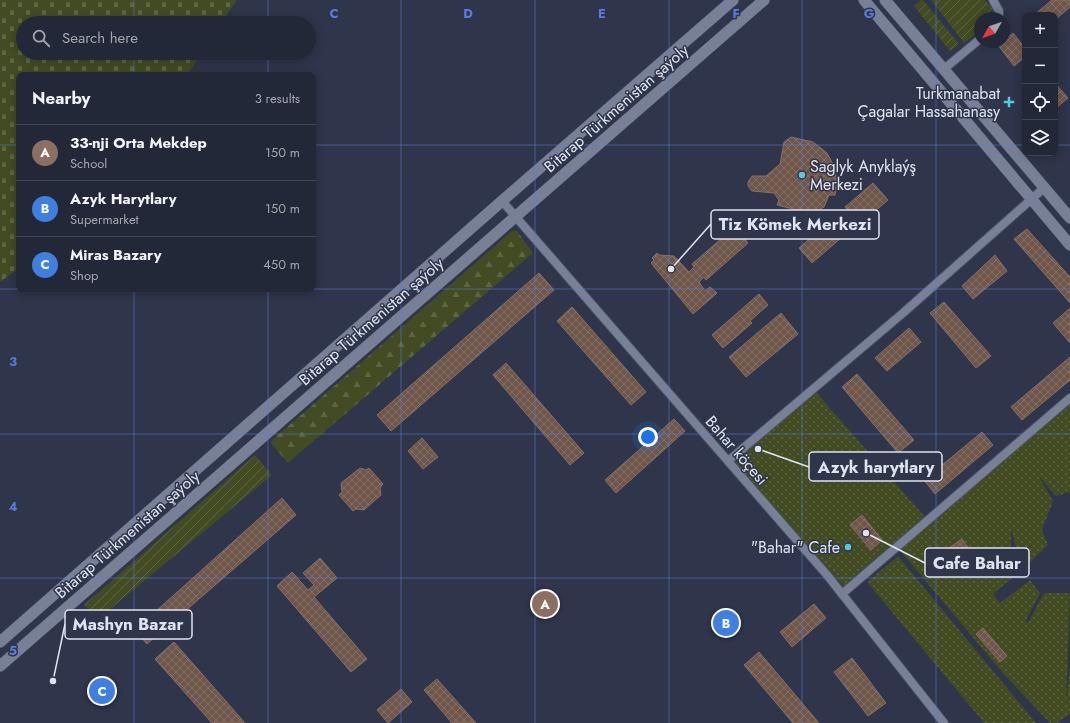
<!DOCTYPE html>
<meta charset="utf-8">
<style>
body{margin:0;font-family:Jost,sans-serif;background:#2f3443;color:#f1f3f6}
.controls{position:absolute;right:12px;top:12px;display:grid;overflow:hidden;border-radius:8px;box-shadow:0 2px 10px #0003}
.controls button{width:36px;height:36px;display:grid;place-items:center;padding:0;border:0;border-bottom:1px solid #404453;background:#232838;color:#f1f3f6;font:20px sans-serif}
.compass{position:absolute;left:974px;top:12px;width:36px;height:36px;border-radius:50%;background:#232838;box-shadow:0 2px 10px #0003;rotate:230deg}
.you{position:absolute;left:648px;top:437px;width:14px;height:14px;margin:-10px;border:3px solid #fff;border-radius:50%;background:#1a73e8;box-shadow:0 0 0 6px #1a73e833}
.badge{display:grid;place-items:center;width:26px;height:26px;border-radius:50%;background:#55cadf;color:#fff;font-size:13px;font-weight:700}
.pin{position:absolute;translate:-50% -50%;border:2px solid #fff;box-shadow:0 1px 4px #0006}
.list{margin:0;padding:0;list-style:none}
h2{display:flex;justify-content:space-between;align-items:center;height:52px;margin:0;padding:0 16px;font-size:17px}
h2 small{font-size:13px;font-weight:400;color:#a3a6ae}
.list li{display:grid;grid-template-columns:26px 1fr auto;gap:12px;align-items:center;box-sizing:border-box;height:56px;padding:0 16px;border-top:1px solid #404453}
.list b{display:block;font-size:15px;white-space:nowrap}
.list p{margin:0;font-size:13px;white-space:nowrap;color:#a3a6ae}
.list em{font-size:13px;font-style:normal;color:#a3a6ae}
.icon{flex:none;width:22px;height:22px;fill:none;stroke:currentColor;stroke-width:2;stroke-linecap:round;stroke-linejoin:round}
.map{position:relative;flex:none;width:1070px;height:723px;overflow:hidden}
.search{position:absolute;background:#232838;box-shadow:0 2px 10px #0003;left:16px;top:16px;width:300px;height:44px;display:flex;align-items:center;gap:10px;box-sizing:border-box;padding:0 14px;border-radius:22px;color:#a3a6ae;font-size:15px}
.panel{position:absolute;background:#232838;box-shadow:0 2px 10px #0003;left:16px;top:72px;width:300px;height:220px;border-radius:8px}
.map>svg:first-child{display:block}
.grass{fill:url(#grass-dots);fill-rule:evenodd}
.forest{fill:url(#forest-firs)}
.cemetery{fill:url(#cemetery-stones)}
.garden{fill:url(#garden-furrows)}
.building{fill:url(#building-cross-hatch);stroke:#896f64}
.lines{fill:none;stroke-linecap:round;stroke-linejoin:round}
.street-casing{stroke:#4b5161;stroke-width:10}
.secondary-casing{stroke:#4b5161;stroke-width:12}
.street{stroke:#788098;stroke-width:8}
.secondary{stroke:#788098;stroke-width:11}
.grid{fill:none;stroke:#577be0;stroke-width:1;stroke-opacity:0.55}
.poi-dot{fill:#55cadf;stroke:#2f354a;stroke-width:1.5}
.labels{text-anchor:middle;stroke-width:3;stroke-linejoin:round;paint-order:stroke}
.poi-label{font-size:16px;fill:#dfe4f1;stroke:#2f354a;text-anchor:end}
.street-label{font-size:16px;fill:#dfe4f1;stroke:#2f354a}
.grid-label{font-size:13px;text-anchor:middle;font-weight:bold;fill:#577be0;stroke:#2f354a;stroke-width:3;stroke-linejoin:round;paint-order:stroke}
.leader{fill:none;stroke:#dfe4f1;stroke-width:1.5}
.callout-dot{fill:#dfe4f1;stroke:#2f354a;stroke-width:1.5}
.callout{fill:#2f354a;stroke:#dfe4f1;stroke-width:1.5}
.callout-label{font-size:17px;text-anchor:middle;font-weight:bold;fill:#dfe4f1}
</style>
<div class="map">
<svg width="1070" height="723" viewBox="0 0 1070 723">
<defs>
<pattern id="grass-dots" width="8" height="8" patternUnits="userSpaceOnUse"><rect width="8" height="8" fill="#424b22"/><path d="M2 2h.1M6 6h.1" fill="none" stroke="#5d6543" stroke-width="1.8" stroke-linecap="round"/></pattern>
<pattern id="forest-firs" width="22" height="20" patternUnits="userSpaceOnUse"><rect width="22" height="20" fill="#424b22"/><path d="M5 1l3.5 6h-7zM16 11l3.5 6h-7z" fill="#5d6543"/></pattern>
<pattern id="cemetery-stones" width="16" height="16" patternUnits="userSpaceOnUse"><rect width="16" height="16" fill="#424b22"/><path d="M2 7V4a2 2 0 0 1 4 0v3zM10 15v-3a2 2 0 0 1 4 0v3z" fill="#5d6543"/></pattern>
<pattern id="garden-furrows" width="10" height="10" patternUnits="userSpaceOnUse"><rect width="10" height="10" fill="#424b22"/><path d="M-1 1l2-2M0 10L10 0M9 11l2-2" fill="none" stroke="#5d6543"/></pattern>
<pattern id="building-cross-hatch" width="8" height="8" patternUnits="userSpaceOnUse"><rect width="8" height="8" fill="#6f564b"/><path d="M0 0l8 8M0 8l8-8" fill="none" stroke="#836e65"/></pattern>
</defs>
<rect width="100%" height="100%" fill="#2f354a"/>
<!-- grass -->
<g class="grass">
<path d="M815,391l110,126 -81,70 -110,-126z"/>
<path d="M1070,398v94l-14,4 -18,-21 15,26 -11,29 6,15 -26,25 -29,24 7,9 30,-23 10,13 -14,27 2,3 16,-30h26l-4,110 4,-37v48l-13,9h-7l-49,-52 -104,-124zM1011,529l10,38 -8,-14 -36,15 -2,-3 36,-19z"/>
<path d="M898,556l138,167h-52l-117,-141z"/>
</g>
<!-- forest -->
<path class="forest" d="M512,231h5l16,22 -245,210 -18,-21z"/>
<!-- cemetery -->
<path class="cemetery" d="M0,0h237l-16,23h-198v30h179l-15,22h-168v193l-19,14z"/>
<!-- garden -->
<g class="garden">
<path d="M921,0h2l36,44 -9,7 -36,-45z"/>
<path d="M931,0h54l9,10 3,7 -17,1v13l-16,12z"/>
<path d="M255,455l17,20 -169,140 -13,-5 -6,-5z"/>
</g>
<!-- building -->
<g class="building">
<path d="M1052,0h18v7l-15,13v-5h-21z"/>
<path d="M1013,33l12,15v9l-11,9 -16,-21z"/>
<path d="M1055,83l13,15 -13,11z"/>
<path d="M791,137l22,5 14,11 8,15 2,18 -2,9h-6l-5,12 -11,7 -36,-9 2,-5 -5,-7 -22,-2 -4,-5v-4l4,-6h14l14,-12 4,-22z"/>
<path d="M873,183l15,17 -28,24 -15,-17z"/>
<path d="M835,217l13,15 -36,31 -13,-15z"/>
<path d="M735,227l13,16 -42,37 -2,-3 -5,5 6,9 5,-4 7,6 -24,21 -42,-51 3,-3 -2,-2 5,-5 2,2 15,1 15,16 5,-5 -2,-3z"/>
<path d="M1027,229l43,48v26l-56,-64z"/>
<path d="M995,255l12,16 -34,28 -11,-13z"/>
<path d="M539,273l15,17 -163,141 -14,-16z"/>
<path d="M759,294l9,11 -18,16 2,2 -29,25 -11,-13z"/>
<path d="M944,302l47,54 -15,12 -46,-55z"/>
<path d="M572,307l74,85 -15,13 -74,-84z"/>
<path d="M1070,308v35l-17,-20z"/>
<path d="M781,313l17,21 -52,43 -17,-20z"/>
<path d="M909,328l12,14 -34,29 -12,-13z"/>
<path d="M1070,357v23l-48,40 -11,-13z"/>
<path d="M506,363l78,90 -14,12 -77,-90z"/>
<path d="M857,374l57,66 -16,13 -56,-66z"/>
<path d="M674,419l11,12 -69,62 -11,-13z"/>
<path d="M982,432l11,13 -58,49 -11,-14z"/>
<path d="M422,438l16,19 -15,12 -15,-18z"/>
<path d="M360,468l6,2 3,-2 14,16 -3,4 1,7 -17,15 -8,-1 -3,2 -14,-16 3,-3 -1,-9z"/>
<path d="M282,498l14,17 -149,129 -12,-14z"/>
<path d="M862,515l20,25 -11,10 -21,-25z"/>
<path d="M962,539l12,17 -32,22 -12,-17z"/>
<path d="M320,558l17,20 -23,19 53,62 -16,13 -74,-86 15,-14 16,18 6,-5 -11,-12z"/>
<path d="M814,604l12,14 -34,29 -12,-15z"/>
<path d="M983,628l24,28 -7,6 -24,-28z"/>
<path d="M174,642l71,81h-33l-57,-64z"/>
<path d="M759,652l60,71h-26l-49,-58z"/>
<path d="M852,658l34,45 -18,13 -34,-44z"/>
<path d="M437,679l39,44h-24l-28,-33z"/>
<path d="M401,689l11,13 -24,21 -11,-13z"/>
</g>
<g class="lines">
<!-- street casing -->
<g class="street-casing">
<g id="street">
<path d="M993,0l6,11v7"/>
<path d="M944,69l36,-30"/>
<path d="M502,201l325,374 117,148"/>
<path d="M728,461l175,-148 141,-125"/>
<path d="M842,594l228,-196"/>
</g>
</g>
<!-- secondary casing -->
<g class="secondary-casing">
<g id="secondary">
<path d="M864,0l206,245"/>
<path d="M885,0l185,218"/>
<path d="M0,642l502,-441 231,-201"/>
<path d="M0,666l764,-666"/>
</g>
</g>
<!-- street -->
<use href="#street" class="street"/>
<!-- secondary -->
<use href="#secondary" class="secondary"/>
</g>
<!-- grid -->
<path class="grid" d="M134,0v23M268,0v23M401,0v723M535,0v723M669,0v723M802,0v723M936,0v723M134,53v22M268,53v22M0,145h19M313,145h712M1055,145h15M0,289h1070M134,289v434M268,289v434M0,434h1070M0,578h1070"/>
<!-- markers -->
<g class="poi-dot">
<path d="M1007 96h4v4h4v4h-4v4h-4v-4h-4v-4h4z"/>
<circle cx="802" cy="175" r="4"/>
<circle cx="848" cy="547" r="4"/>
</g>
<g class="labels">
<!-- poi labels -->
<g class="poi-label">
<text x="1000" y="99">Turkmanabat<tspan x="1000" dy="18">Çagalar Hassahanasy</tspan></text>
<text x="810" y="172" text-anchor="start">Saglyk Anyklaýş<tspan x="810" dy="18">Merkezi</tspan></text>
<text x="840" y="553">"Bahar" Cafe</text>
</g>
<!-- street labels -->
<g class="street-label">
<text transform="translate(616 108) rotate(-41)" y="6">Bitarap Türkmenistan şaýoly</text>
<text transform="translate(371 321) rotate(-41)" y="6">Bitarap Türkmenistan şaýoly</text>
<text transform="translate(737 450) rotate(49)" y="6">Bahar köçesi</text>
<text transform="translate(127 534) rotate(-41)" y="6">Bitarap Türkmenistan şaýoly</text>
</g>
</g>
<g class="grid-label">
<text x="334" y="18">C</text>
<text x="468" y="18">D</text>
<text x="602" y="18">E</text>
<text x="736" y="18">F</text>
<text x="869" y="18">G</text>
<text x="13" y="366">3</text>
<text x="13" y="511">4</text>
<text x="13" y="655">5</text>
</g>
<!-- callouts -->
<path class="leader" d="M671 269L711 224M758 449L809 467M866 533L925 563M53 681L65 624"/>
<g class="callout-dot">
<circle cx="671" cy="269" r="4"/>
<circle cx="758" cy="449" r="4"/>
<circle cx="866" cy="533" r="4"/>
<circle cx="53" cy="681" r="4"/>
</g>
<g class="callout">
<rect x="711" y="210" width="168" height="29" rx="4"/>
<rect x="809" y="452" width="133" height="29" rx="4"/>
<rect x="925" y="548" width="104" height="29" rx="4"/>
<rect x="65" y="610" width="127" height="29" rx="4"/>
</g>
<g class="callout-label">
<text x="795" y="230">Tiz Kömek Merkezi</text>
<text x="876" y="473">Azyk harytlary</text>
<text x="977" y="569">Cafe Bahar</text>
<text x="128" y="630">Mashyn Bazar</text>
</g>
</svg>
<div class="controls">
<button>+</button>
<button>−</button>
<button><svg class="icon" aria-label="locate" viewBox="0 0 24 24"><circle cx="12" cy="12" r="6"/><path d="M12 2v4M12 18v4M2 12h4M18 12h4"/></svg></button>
<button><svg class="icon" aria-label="layers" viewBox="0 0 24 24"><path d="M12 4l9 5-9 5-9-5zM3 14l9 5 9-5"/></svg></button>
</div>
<svg class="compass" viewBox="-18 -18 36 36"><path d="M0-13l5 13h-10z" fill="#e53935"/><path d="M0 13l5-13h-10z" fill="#a3a6ae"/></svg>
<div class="you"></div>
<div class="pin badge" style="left:545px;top:604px;background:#8d6e63">A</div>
<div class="pin badge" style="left:726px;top:623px;background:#3f7fe0">B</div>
<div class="pin badge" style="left:102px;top:691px;background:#3f7fe0">C</div>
<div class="search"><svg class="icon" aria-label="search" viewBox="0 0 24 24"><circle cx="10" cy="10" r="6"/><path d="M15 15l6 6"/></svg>Search here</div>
<section class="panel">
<h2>Nearby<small>3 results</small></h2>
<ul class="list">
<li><span class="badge" style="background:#8d6e63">A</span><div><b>33-nji Orta Mekdep</b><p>School</p></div><em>150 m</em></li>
<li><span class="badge" style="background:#3f7fe0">B</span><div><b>Azyk Harytlary</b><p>Supermarket</p></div><em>150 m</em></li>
<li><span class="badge" style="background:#3f7fe0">C</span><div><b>Miras Bazary</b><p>Shop</p></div><em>450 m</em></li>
</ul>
</section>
</div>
